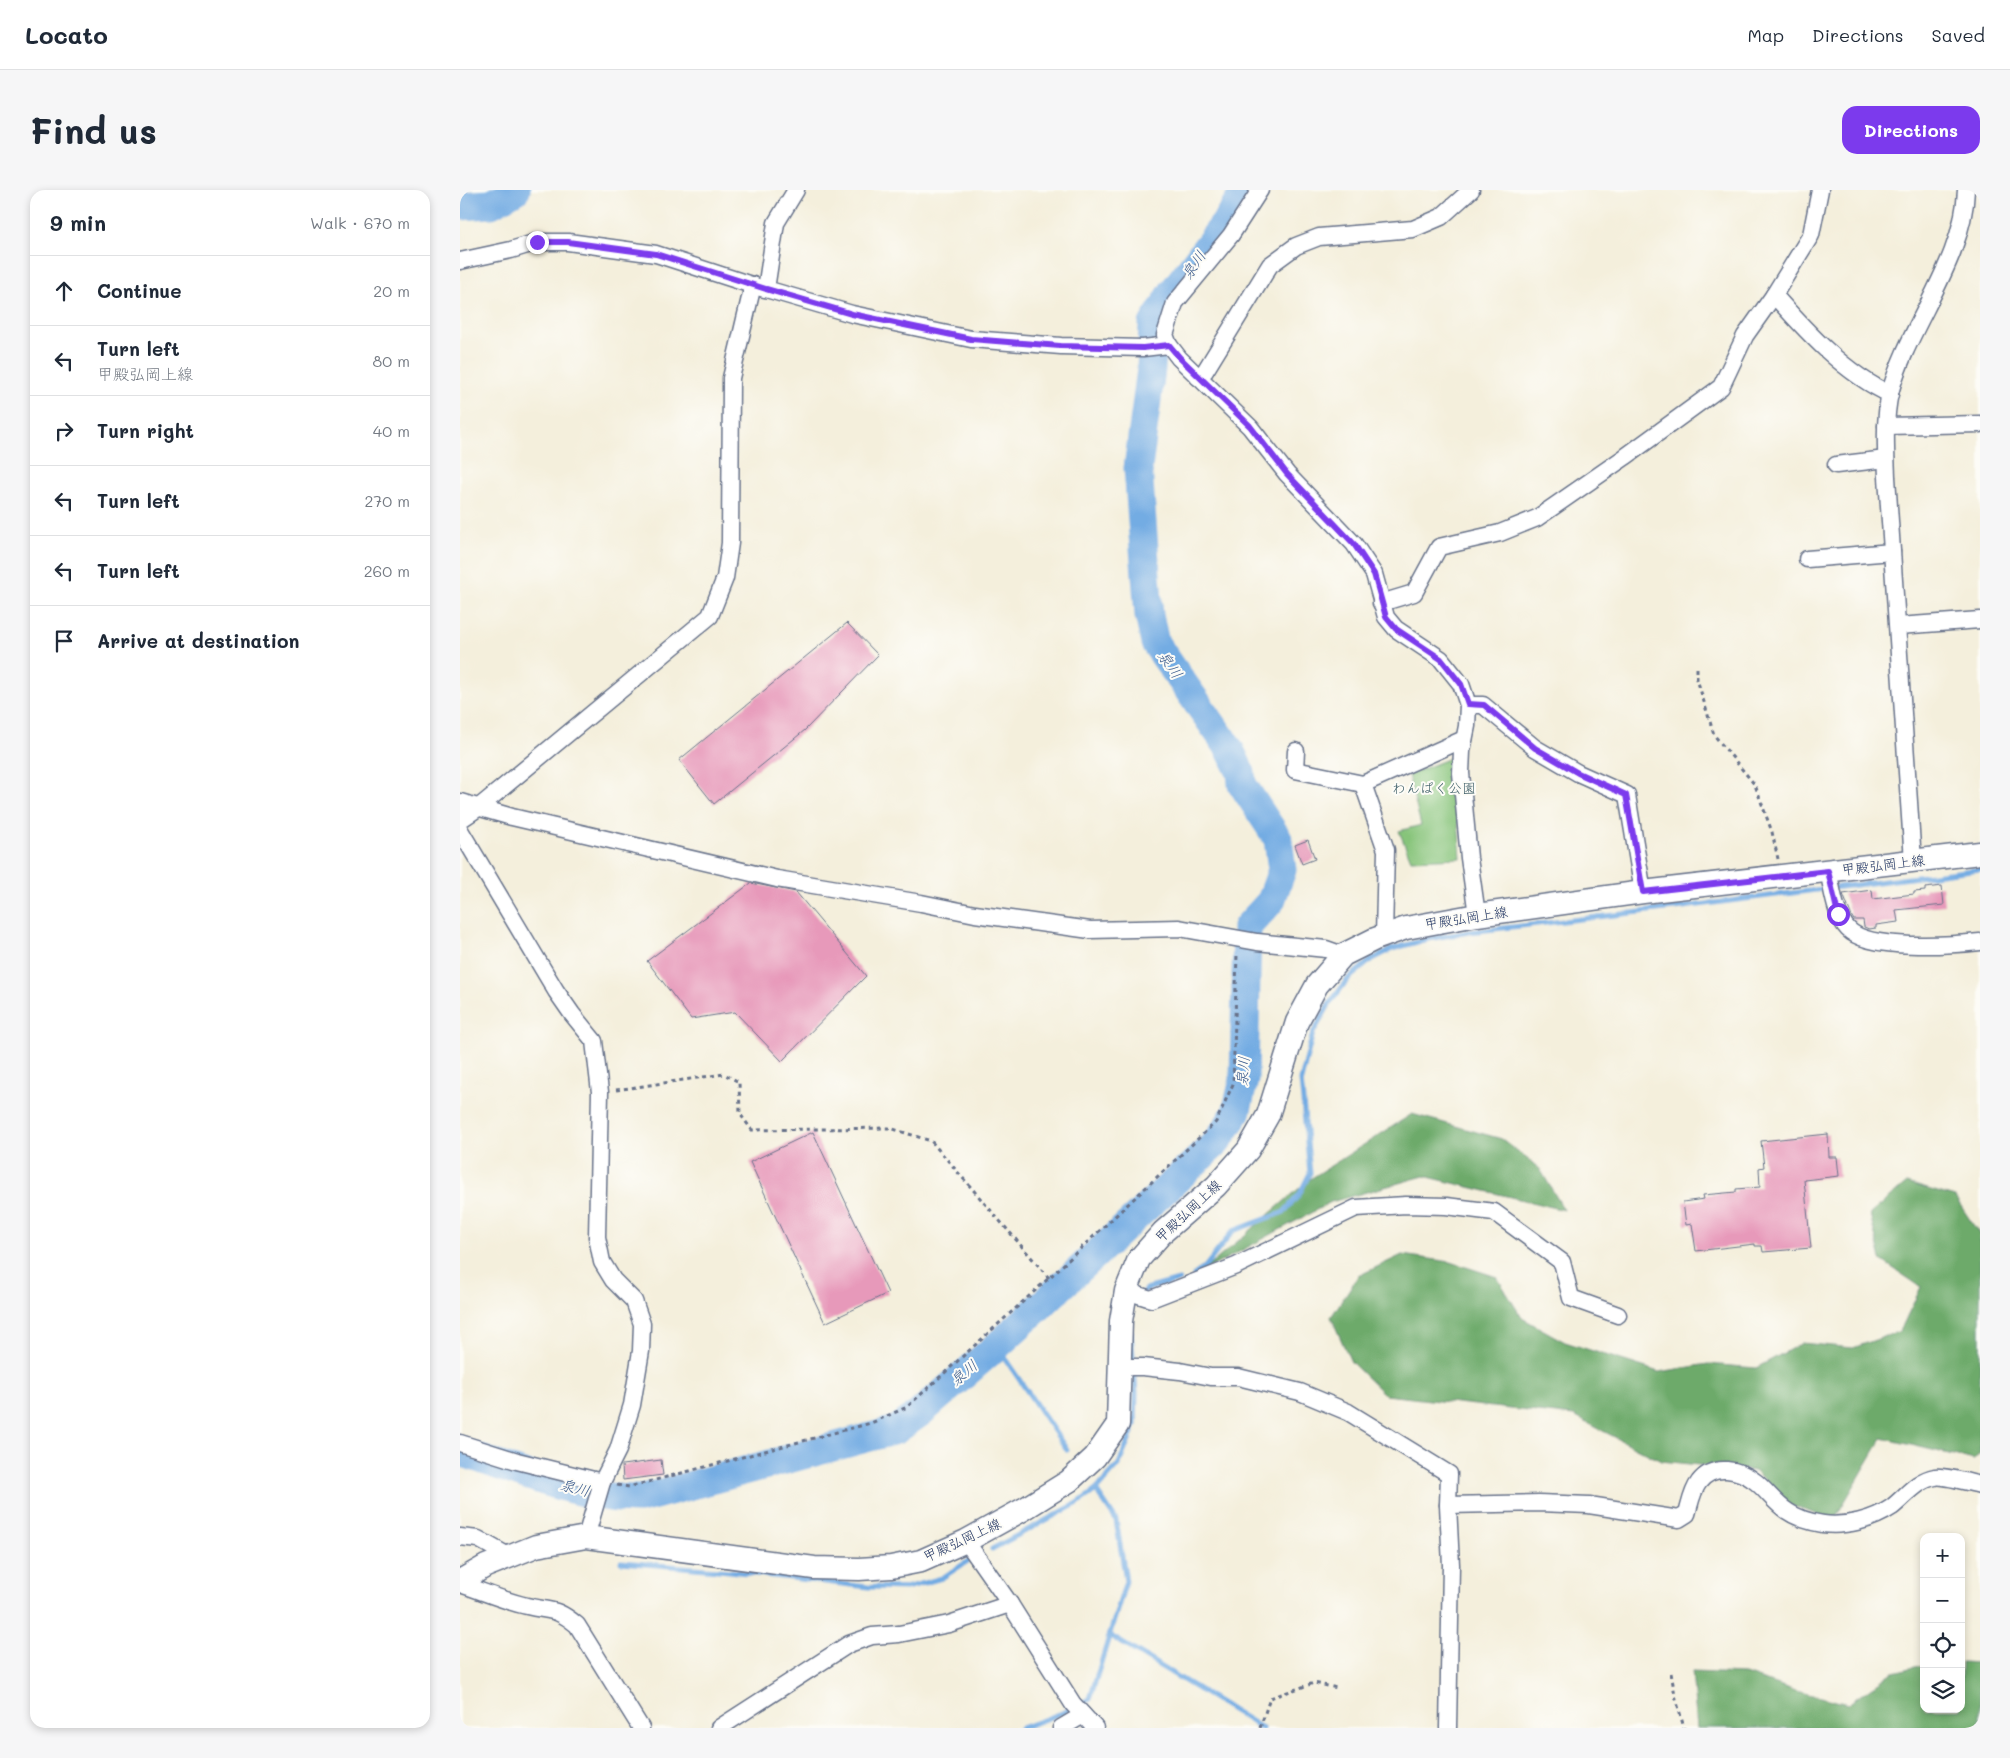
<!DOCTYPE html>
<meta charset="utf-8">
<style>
body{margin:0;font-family:Mali,"Klee One",sans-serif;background:#f6f6f7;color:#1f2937}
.controls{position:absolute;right:15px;bottom:15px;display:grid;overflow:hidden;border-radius:10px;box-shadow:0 2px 8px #0003}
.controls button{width:45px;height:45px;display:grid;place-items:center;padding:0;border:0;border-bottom:1px solid #e0e1e3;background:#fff;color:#1f2937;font:25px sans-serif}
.stop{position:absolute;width:15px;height:15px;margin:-11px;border:4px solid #7c3aed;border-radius:50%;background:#fff}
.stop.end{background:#7c3aed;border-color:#fff;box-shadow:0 1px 5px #0008}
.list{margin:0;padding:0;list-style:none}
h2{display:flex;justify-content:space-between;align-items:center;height:65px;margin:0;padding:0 20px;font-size:21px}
h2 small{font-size:16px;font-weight:400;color:#747a83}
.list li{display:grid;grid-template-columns:32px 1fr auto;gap:15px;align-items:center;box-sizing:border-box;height:70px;padding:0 20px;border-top:1px solid #e0e1e3}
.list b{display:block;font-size:19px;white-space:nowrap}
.list p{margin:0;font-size:16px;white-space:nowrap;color:#747a83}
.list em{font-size:16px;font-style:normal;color:#747a83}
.icon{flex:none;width:28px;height:28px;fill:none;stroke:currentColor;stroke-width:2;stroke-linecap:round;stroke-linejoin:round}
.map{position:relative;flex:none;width:1520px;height:1538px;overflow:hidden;border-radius:15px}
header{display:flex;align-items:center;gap:30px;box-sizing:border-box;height:70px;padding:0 25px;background:#fff;border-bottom:1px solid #e0e1e3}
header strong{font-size:24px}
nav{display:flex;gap:28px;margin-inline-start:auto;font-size:18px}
.intro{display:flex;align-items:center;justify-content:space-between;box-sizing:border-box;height:120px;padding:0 30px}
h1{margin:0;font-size:35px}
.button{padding:12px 22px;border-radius:15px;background:#7c3aed;color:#fff;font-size:18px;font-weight:700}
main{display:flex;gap:30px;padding:0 30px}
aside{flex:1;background:#fff;border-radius:15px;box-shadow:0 2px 8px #0003}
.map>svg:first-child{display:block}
.green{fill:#87c47a;stroke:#517a6c}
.forest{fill:#6daa6a;stroke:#446c64}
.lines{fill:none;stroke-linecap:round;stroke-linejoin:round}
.stream{stroke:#73ace3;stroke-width:5}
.river{stroke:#73ace3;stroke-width:29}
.building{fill:#e799ba}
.street-casing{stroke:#67728a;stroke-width:19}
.secondary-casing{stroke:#67728a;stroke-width:25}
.path{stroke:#67728a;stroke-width:3;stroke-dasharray:4 4;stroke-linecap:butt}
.street{stroke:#fff;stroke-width:16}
.secondary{stroke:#fff;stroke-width:22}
.route{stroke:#7c3aed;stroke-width:6}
.labels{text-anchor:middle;stroke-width:4;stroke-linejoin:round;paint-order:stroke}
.park-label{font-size:14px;fill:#3b5c66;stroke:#fdfcf7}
.street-label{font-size:14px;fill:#1b2f5e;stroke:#fdfcf7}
.water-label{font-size:15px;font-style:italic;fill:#3a5b8d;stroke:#fdfcf7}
</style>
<header>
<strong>Locato</strong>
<nav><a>Map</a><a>Directions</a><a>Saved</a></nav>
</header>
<div class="intro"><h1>Find us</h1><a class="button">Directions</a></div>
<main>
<aside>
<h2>9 min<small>Walk · 670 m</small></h2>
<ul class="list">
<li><svg class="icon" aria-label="ahead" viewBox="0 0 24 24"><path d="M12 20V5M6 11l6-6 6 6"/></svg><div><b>Continue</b></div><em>20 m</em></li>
<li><svg class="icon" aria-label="left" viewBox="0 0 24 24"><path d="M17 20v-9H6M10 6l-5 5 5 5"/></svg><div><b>Turn left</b><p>甲殿弘岡上線</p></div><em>80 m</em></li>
<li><svg class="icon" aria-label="right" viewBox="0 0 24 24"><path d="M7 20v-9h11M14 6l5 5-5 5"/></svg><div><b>Turn right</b></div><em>40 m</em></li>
<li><svg class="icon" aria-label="left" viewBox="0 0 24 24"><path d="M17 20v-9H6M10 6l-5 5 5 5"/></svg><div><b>Turn left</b></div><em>270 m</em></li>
<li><svg class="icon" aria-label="left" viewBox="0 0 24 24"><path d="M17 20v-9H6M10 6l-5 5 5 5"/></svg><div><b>Turn left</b></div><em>260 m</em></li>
<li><svg class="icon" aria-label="arrive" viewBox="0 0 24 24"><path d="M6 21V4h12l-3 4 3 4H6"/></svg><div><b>Arrive at destination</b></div></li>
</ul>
</aside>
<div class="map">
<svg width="1520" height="1538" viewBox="0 0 1520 1538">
<rect width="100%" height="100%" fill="#fdfcf7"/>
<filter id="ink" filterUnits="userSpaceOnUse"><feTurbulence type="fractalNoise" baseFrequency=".02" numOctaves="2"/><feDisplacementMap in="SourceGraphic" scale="10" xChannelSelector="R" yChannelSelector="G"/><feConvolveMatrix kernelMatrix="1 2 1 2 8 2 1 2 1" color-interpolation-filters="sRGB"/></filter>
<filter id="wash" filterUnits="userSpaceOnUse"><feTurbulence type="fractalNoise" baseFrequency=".0096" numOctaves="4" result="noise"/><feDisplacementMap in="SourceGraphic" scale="20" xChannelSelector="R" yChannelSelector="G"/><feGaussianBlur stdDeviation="1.12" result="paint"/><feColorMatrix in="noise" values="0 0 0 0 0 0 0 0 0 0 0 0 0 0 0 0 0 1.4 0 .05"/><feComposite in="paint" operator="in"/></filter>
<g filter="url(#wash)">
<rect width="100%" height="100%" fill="#f4efdc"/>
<!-- green -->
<path class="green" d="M993,567l8,101 -50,2 -12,-29 22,-6 -13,-50z"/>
<!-- forest -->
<g class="forest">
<path d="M952,924l90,25 38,30 24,41 -140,-34 -93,26 -129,70 108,-93z"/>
<path d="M1447,993l48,14 25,38v218l-6,7 -92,-22 -48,82 -45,-15 -34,-34 -94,-10 -87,-45 -189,-21 -34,-33 -20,-45 27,-41 44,-21 49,7 46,15 25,41 43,24 94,30 49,-8 48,4 46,-25 51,5 47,-17 21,-44 -40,-27 -11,-46z"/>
<path d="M1501,1472l19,1v65h-283l-5,-56 53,2 51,17 52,13 45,-32 31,-7v44h37z"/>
</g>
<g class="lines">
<!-- stream -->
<g class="stream">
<path d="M734,1085l11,-8 28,-36 51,-19 15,-17 11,-22 -9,-93 12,-47 17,-30 18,-24 23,-19 21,-11 36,-10 41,-7 214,-25 297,-38"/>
<path d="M683,1103l3,-4 33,-9"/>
<path d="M538,1155l8,15 61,90"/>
<path d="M532,1359l86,-46 18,-13 23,-26 16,-39 1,-32 -5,-61"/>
<path d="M161,1372l109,9 138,16 38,1 36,-10 26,-17"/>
<path d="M649,1445l153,93"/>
<path d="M561,1538l41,-15 28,-14 36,-118 -10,-61 -20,-30"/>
</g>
<!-- river -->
<g class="river">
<path d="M0,16l31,-2 25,-14"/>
<path d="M0,1262c55,18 122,48 180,47l256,-69 24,-17 78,-68 219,-203 19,-29 8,-33 3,-153 24,-26 11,-31 -4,-31 -36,-55 -1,-11 -12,-25 -74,-105 -6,-28 -11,-147 13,-99 2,-45 21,-34 51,-67 21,-33"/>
</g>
</g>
<g id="blocks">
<!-- building -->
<g class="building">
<path d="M387,433l31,32 -73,75 -91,74 -35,-44z"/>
<path d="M848,650l7,19 -13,5 -7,-19z"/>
<path d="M291,693l45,9 70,84 -84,85 -47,-49 -44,7 -44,-58z"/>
<path d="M1482,696l2,19 -48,5 2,12 -22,3v3l-7,1 -5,-2 -1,-7h-9l-2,-3 -9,-23 29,-4 1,9 41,-5v-2l11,-1v-3z"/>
<path d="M353,942l75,161 -63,30 -75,-161z"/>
<path d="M1368,944l1,23h8l2,19 -35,4 7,68 -48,4 -1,-6h-7v-2l-59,7 -4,-27 -6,1 -3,-23 21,-3 -1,-4 33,-3v-3l24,-2 -1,-19 5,-1 -3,-26z"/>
<path d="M201,1270l2,15 -40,5 -1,-15z"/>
</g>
</g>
</g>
<g filter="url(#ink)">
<use href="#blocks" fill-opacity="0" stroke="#67728a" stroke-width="1"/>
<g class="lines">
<!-- street casing -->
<g class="street-casing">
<g id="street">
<path d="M336,0l-20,33 -10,66 86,25 119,25 90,7 82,2 26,-3"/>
<path d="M800,0l-29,45 -56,68 -10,32 4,10 10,13 71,69 37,47 67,70 20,30 12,43 10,12 45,30 20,25 7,21 -1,21 -5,25 -1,22 8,85 8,57"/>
<path d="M1360,0l-9,45 -37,60c32,36 71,79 116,99"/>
<path d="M0,71l51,-11 26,-8h31l88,12 108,35"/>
<path d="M738,187l7,-6 65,-106 26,-19 23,-9 94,-8 28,-12 30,-27"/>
<path d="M1426,236l94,-2"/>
<path d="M1376,275l50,-6"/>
<path d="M1347,369l85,-7"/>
<path d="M921,413l33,-10 25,-46 61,-14 37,-15 88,-61 96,-70 24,-51 29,-41"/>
<path d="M1438,436l82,-6"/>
<path d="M1008,515h15l52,43 43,25 49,22 16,97"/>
<path d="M836,561l-1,19 68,14 101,-45"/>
<path d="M903,594l23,66 -2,86"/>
<path d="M0,612l52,15 265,62 144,24 54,11 115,16 89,-2 78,14 69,7 17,6"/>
<path d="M0,630l18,-12 232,-192 15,-38 5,-35 1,-165 22,-93"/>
<path d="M0,640l96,161 16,23 22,27 6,51 -3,145 5,25 11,18 21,21 8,23 -1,27 -9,54 -14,45 -16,32 -16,55"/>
<path d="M1453,671l-26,-384c-1,-27 -3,-56 3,-84 18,-68 74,-132 76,-203"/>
<path d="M1368,681c5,19 6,43 20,58 20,22 104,16 132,13"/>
<path d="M666,1101l25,8 85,-33 120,-58 50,-3 40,1 48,6 68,50 9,36 47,17"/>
<path d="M660,1177h23l37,4 31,6h27l62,15 48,20 101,62 -1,31 91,-2 50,2 90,14 8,-5c3,-10 5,-23 12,-32 14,-19 41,-13 57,0 11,9 19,21 31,29 10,7 23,11 36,13 22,3 50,-4 69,-17 14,-11 25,-27 43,-30 7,-2 36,6 45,8"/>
<path d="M0,1253l57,18 85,21"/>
<path d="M0,1347l18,2 32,18"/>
<path d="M506,1351l44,63 63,100 22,24"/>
<path d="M0,1394c22,7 44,17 67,22 25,6 28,1 50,19l64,103"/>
<path d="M259,1538l130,-84 23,-8 27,-2 50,-10 61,-20"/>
<path d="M601,1538l22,-13"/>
<path d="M988,1538l3,-163 -3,-60"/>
</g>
</g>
<!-- secondary casing -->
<g class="secondary-casing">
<path id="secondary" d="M0,1391l26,-15 50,-20 50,-9 228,31 45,1 32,-2 30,-6 45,-20 58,-32 45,-28 26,-24 23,-33 3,-103 5,-30 13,-32 24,-27 53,-46 32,-36 20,-35 29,-93 20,-37 26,-30 32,-16 31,-11 71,-13 166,-23 337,-39"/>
</g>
<!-- path -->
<g class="path">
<path d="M1237,478v11l17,56 41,50 17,47 6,27"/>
<path d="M156,900l108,-16 15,8 1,32 12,16 138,-2 41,13 118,137"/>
<path d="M157,1295l12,2 242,-64 36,-16 142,-129 167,-156 17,-38 4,-130"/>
<path d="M1211,1483l4,22 9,33"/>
<path d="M800,1538l10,-30 44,-15 23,5"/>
</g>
<!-- street -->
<use href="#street" class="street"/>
<!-- secondary -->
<use href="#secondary" class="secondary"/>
</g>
</g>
<g class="lines" filter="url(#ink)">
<!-- route -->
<path class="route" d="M77,52h31l88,12 110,35 86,25 119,25 89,7 83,2 26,-3 11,13 70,68 37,48 67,70 20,30 12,43 10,12 45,30 20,25 7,20 16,1 51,43 43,25 48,22 17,97 185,-21 10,43"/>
</g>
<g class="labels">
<!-- park labels -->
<g class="park-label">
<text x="974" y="603">わんぱく公園</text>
</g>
<!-- street labels -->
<g class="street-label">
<text transform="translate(1423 675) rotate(-7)" y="5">甲殿弘岡上線</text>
<text transform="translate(1006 728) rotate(-9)" y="5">甲殿弘岡上線</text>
<text transform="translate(728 1021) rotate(-43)" y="5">甲殿弘岡上線</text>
<text transform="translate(502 1350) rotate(-25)" y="5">甲殿弘岡上線</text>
</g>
<!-- water labels -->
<g class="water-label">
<text transform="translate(734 75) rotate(-55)" y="5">泉川</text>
<text transform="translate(710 475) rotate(55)" y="5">泉川</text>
<text transform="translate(783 881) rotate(-85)" y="5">泉川</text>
<text transform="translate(504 1183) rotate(-40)" y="5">泉川</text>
<text transform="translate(115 1298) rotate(15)" y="5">泉川</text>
</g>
</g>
</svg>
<div class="controls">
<button>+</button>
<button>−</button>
<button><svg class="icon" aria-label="locate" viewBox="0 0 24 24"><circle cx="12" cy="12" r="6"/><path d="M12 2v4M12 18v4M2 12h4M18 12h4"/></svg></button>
<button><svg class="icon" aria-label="layers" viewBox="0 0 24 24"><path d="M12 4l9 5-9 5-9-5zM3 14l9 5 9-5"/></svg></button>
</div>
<div class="stop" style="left:1378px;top:724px"></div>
<div class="stop end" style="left:77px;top:52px"></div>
</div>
</main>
